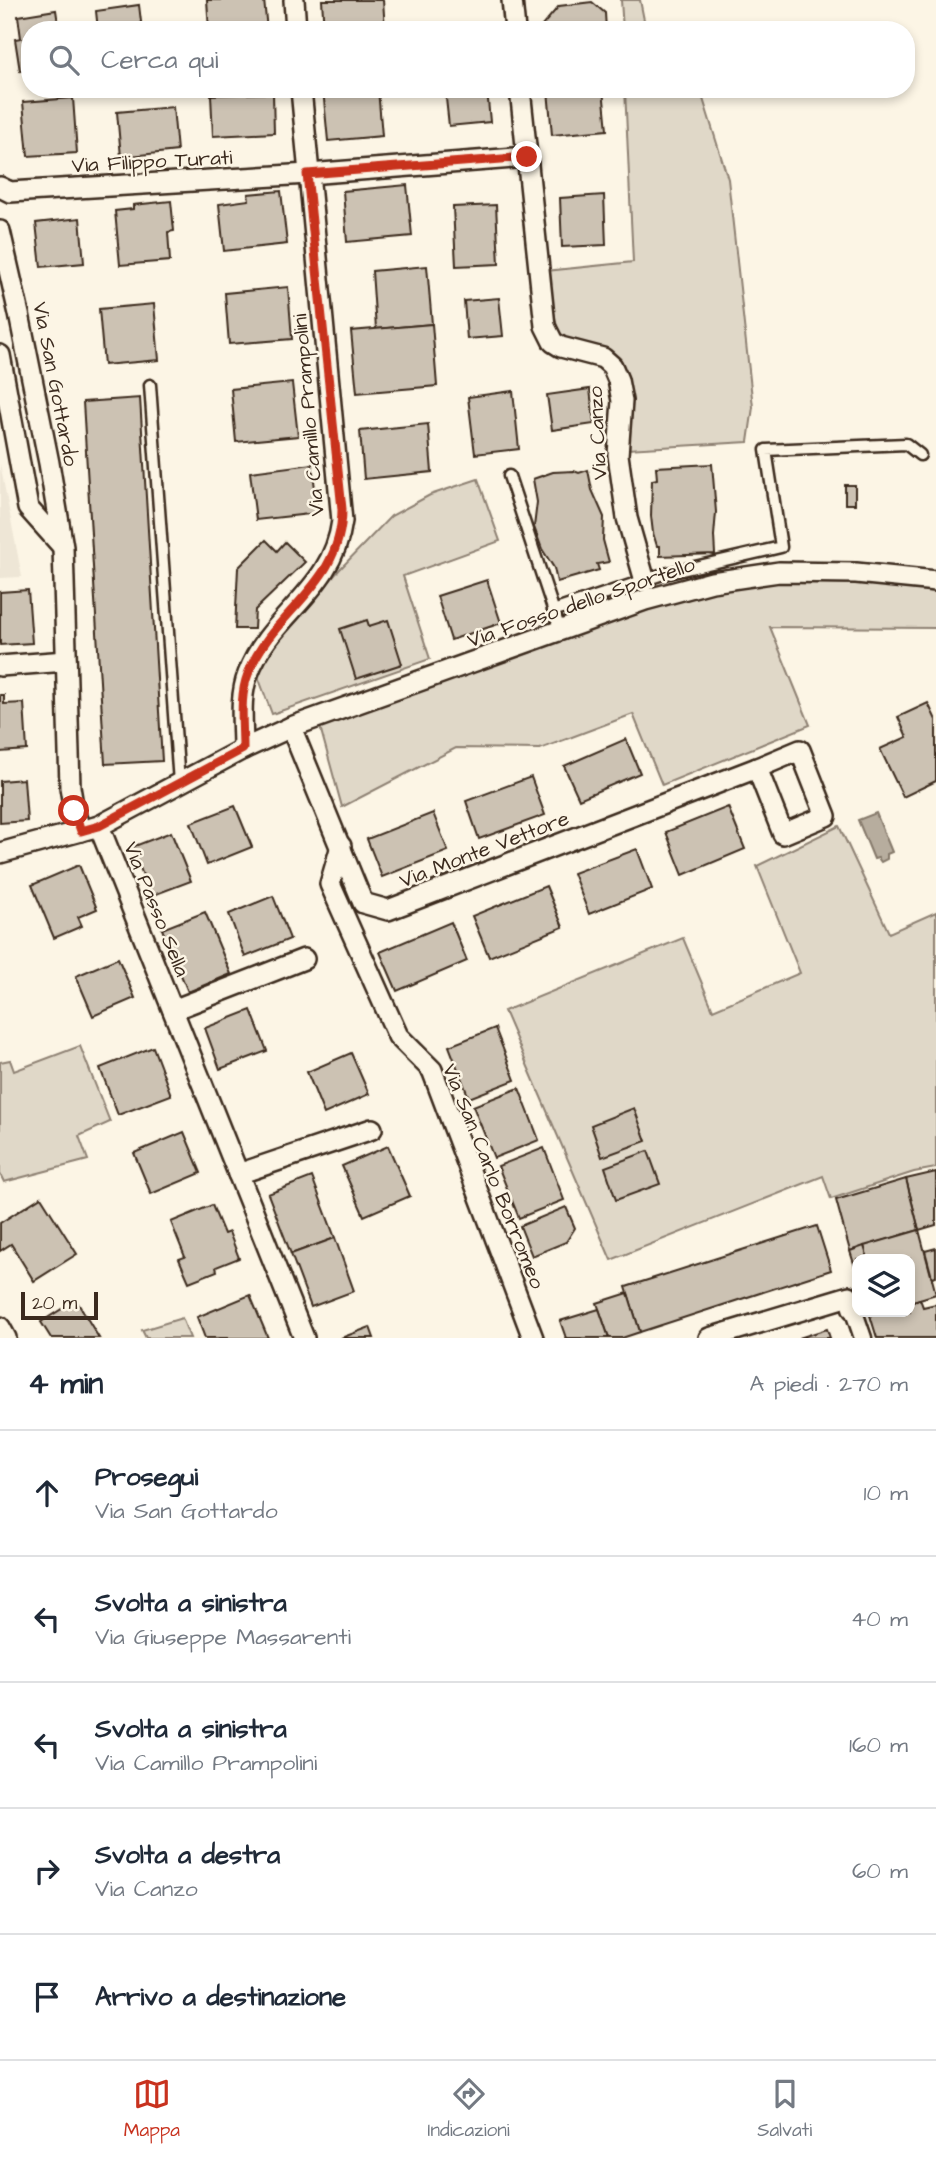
<!DOCTYPE html>
<html lang="it">
<meta charset="utf-8">
<style>
body{margin:0;font-family:"Architects Daughter",sans-serif;background:#f2f2f3;color:#1f2937}
.controls{position:absolute;right:21px;bottom:21px;display:grid;overflow:hidden;border-radius:14px;box-shadow:0 4px 10px #0003}
.controls button{width:63px;height:63px;display:grid;place-items:center;padding:0;border:0;border-bottom:2px solid #e0e1e3;background:#fff;color:#1f2937;font:35px sans-serif}
.scale{position:absolute;left:21px;bottom:18px;width:77px;box-sizing:border-box;padding-left:7px;border:4px solid #3b2a1e;border-top:0;font-size:19px;line-height:24px;white-space:nowrap;color:#3b2a1e;-webkit-text-stroke:5px #fcf5e5;paint-order:stroke}
.stop{position:absolute;width:21px;height:21px;margin:-16px;border:5px solid #c8321e;border-radius:50%;background:#fff}
.stop.end{background:#c8321e;border-color:#fff;box-shadow:0 2px 7px #0008}
.list{margin:0;padding:0;list-style:none}
h2{display:flex;justify-content:space-between;align-items:center;height:91px;margin:0;padding:0 28px;font-size:30px}
h2 small{font-size:23px;font-weight:400;color:#747a83}
.list li{display:grid;grid-template-columns:46px 1fr auto;gap:21px;align-items:center;box-sizing:border-box;height:126px;padding:0 28px;border-top:2px solid #e0e1e3}
.list b{display:block;font-size:26px;white-space:nowrap}
.list p{margin:0;font-size:23px;white-space:nowrap;color:#747a83}
.list em{font-size:23px;font-style:normal;color:#747a83}
.icon{flex:none;width:38px;height:38px;fill:none;stroke:currentColor;stroke-width:2;stroke-linecap:round;stroke-linejoin:round}
.map{position:relative;flex:none;width:936px;height:1338px;overflow:hidden}
.search{position:absolute;background:#fff;box-shadow:0 4px 10px #0003;left:21px;right:21px;top:21px;height:77px;display:flex;align-items:center;gap:18px;box-sizing:border-box;padding:0 24px;border-radius:28px;color:#747a83;font-size:26px}
.sheet{height:721px;background:#fff}
nav{display:flex;justify-content:space-around;align-items:center;box-sizing:border-box;height:98px;border-top:2px solid #e0e1e3;background:#fff;font-size:19px;color:#747a83}
nav a{display:grid;justify-items:center;gap:4px}
nav .on{color:#c8321e}
.map>svg:first-child{display:block}
.built{fill:#eee6d6}
.green{fill:#e0d8c8;stroke:#8e8173;stroke-width:2}
.water{fill:#b7ad9e;stroke:#85796b;stroke-width:2}
.building{fill:#ccc2b3;stroke:#3b2a1e;stroke-width:2}
.lines{fill:none;stroke-linecap:round;stroke-linejoin:round}
.service-casing{stroke:#3b2a1e;stroke-width:15}
.pedestrian-casing{stroke:#3b2a1e;stroke-width:21}
.minor-casing{stroke:#3b2a1e;stroke-width:24}
.service{stroke:#fcf5e5;stroke-width:10}
.pedestrian{stroke:#fcf5e5;stroke-width:16}
.minor{stroke:#fcf5e5;stroke-width:19}
.route{stroke:#c8321e;stroke-width:9}
.labels{text-anchor:middle;stroke-width:5;stroke-linejoin:round;paint-order:stroke}
.street-label{font-size:21px;fill:#3b2a1e;stroke:#fcf5e5}
</style>
<div class="map">
<svg width="936" height="1338" viewBox="0 0 936 1338">
<rect width="100%" height="100%" fill="#fcf5e5"/>
<filter id="ink" filterUnits="userSpaceOnUse"><feTurbulence type="fractalNoise" baseFrequency=".0143" numOctaves="2"/><feDisplacementMap in="SourceGraphic" scale="14" xChannelSelector="R" yChannelSelector="G"/><feConvolveMatrix kernelMatrix="1 2 1 2 8 2 1 2 1" color-interpolation-filters="sRGB"/></filter>
<g filter="url(#ink)">
<!-- built -->
<path class="built" d="M0,464l10,51 12,62 -22,1z"/>
<!-- green -->
<g class="green">
<path d="M621,0h19l6,30h-23z"/>
<path d="M625,89h75l28,90 25,228 -5,35 -121,7v-62l-38,-41 -29,-3 -14,-72 87,-9z"/>
<path d="M478,479l22,62 -97,35 27,83 -158,55 -16,-43 17,-25 67,-77 51,-53 39,-21z"/>
<path d="M853,579l83,11v38l-166,-1 40,98 -148,60 -29,-71 -93,35 -84,-1 -114,59 -23,-84 203,-74 191,-62 81,-7z"/>
<path d="M839,826l50,107 47,-21v256l-22,4 -83,27 -8,-23 -212,84 -107,-249 179,-73 30,72 87,-37 -43,-107z"/>
<path d="M80,1046l30,76 -31,14 9,24 -84,22 -4,-8v-112l10,-2 4,11z"/>
<path d="M182,1318l8,20h-44l-4,-8z"/>
</g>
<!-- water -->
<path class="water" d="M876,813l16,39 -5,2v5l-6,3 -3,-4 -4,1 -16,-39z"/>
<!-- building -->
<g class="building">
<path d="M207,0h57l3,30h-58z"/>
<path d="M322,0h61l2,30h-61z"/>
<path d="M592,2l13,11 1,17h-65v-3l18,-21z"/>
<path d="M139,5l3,25h-44l-2,-19z"/>
<path d="M56,10l3,20h-29v39l-10,2 -5,-32 6,-1 -3,-22z"/>
<path d="M323,89h55l4,47 -54,5z"/>
<path d="M445,89h42l3,33 -41,4z"/>
<path d="M603,89l4,41 -55,5 -4,-45z"/>
<path d="M273,93l1,40 -61,3 -2,-41z"/>
<path d="M73,98l4,55 -49,3 -5,-54z"/>
<path d="M173,107l4,44 -56,6 -4,-45z"/>
<path d="M407,185l5,51 -65,6 -4,-51z"/>
<path d="M281,191l6,53 -63,7 -5,-47 30,-4 -1,-6z"/>
<path d="M604,195l2,50 -44,2 -2,-49z"/>
<path d="M171,201l3,30 -6,1 2,29 -50,4 -5,-54 18,-2v-4z"/>
<path d="M496,205l3,59 -43,2 -3,-59z"/>
<path d="M80,218l4,45 -43,4 -5,-44z"/>
<path d="M427,266l5,58 -56,5 -4,-58z"/>
<path d="M288,287l4,52 -63,5 -4,-51z"/>
<path d="M499,298l4,38 -36,3 -3,-38z"/>
<path d="M154,304l5,56 -55,5 -5,-56z"/>
<path d="M432,324l5,62 -80,7 -6,-62z"/>
<path d="M292,383l6,53 -62,6 -5,-53z"/>
<path d="M590,389l4,35 -42,6 -5,-35z"/>
<path d="M513,391l6,58 -44,5 -7,-57z"/>
<path d="M140,398l22,363 -57,3 -22,-362z"/>
<path d="M428,424l4,48 -68,7 -4,-48z"/>
<path d="M312,464l6,49 -62,7 -6,-48z"/>
<path d="M712,464l4,48 -2,24 1,18 -55,2v-10h-3l-4,-13 -2,-17 1,-36 5,-1 -1,-12z"/>
<path d="M588,470l4,20 12,27 -1,23 6,22 -12,2 2,6 -42,12 -3,-14 -12,-19 -8,-22 3,-25 -4,-23 20,-7 21,-1 5,2z"/>
<rect x="845" y="485" width="10" height="19"/>
<path d="M266,540l11,11 8,-9 20,20 -50,48 -1,19h-19l3,-61z"/>
<path d="M487,580l14,43 -50,17 -14,-44z"/>
<path d="M28,590l4,53 -32,2v-53z"/>
<path d="M367,620l2,6 19,-6 14,44 -46,15 -16,-50z"/>
<path d="M0,695h4v9l20,-1 3,47 -27,2z"/>
<path d="M928,703l8,17v61l-33,16 -23,-48 27,-12 -9,-20z"/>
<path d="M626,739l14,34 -61,26 -15,-33z"/>
<path d="M531,777l14,38 -66,24 -13,-38z"/>
<path d="M24,779l3,42 -27,2v-42z"/>
<path d="M235,806l17,41 -45,18 -16,-42z"/>
<path d="M728,807l17,42 -62,26 -17,-43z"/>
<path d="M433,813l15,38 -66,26 -15,-38z"/>
<path d="M171,832l20,49 -40,15 -19,-49z"/>
<path d="M637,849l15,40 -63,25 -16,-41z"/>
<path d="M79,865l18,44 -19,8 4,9 -28,12 -22,-53z"/>
<path d="M546,886l17,41 -74,30 -17,-41z"/>
<path d="M273,896l17,43 -45,18 -16,-43z"/>
<path d="M205,912l26,62 -43,18 -26,-63z"/>
<path d="M451,922l16,39 -70,30 -17,-39z"/>
<path d="M118,958l17,40 -42,18 -17,-40z"/>
<path d="M251,1010l16,41 -47,18 -15,-41z"/>
<path d="M495,1028l20,52 -46,18 -20,-52z"/>
<path d="M153,1047l18,48 -53,20 -18,-47z"/>
<path d="M351,1053l18,41 -45,20 -17,-42z"/>
<path d="M519,1088l20,52 -45,18 -21,-52z"/>
<path d="M634,1108l12,33 -44,16 -11,-32z"/>
<path d="M184,1132l17,41 -50,21 -17,-41z"/>
<path d="M388,1146l22,50 -46,20 -22,-50z"/>
<path d="M544,1148l20,52 -45,18 -21,-52z"/>
<path d="M648,1151l12,33 -44,16 -11,-33z"/>
<path d="M936,1172v53l-17,5 -13,-51z"/>
<path d="M312,1177l23,61 -44,16 -23,-60z"/>
<path d="M906,1179l13,51 -69,21 -14,-51z"/>
<path d="M41,1197l36,57 -43,27 -23,-37 -11,7v-28z"/>
<path d="M212,1205l12,29 5,-2 10,26 -23,9 1,4 -28,11 -10,-23 6,-2 -14,-35z"/>
<path d="M566,1207l9,21 -9,14 -34,14 -12,-30z"/>
<path d="M817,1226l14,44 -191,62 -14,-45z"/>
<path d="M919,1230l17,64 -26,8v-43h-42l-4,-13z"/>
<path d="M335,1238l19,53 -43,16 -20,-53z"/>
<path d="M864,1246l4,13h-11v14l-7,-22z"/>
<path d="M936,1248v28l-4,1 -7,-26z"/>
<path d="M628,1293l12,39 -18,6h-13l-12,-35z"/>
<path d="M250,1295l18,43h-63l-8,-21z"/>
<path d="M920,1299l3,8 13,-3v34h-59l-8,-26h41v-10z"/>
<path d="M76,1300l23,38h-48l-10,-16z"/>
<path d="M599,1309l10,29h-43l-6,-17z"/>
<path d="M370,1327l4,11h-33z"/>
<path d="M827,1329l3,9h-31z"/>
</g>
<g class="lines">
<!-- service casing -->
<g class="service-casing">
<g id="service">
<path d="M150,385l29,398"/>
<path d="M509,476l51,154"/>
<path d="M553,611l107,-36 121,-28 -15,-97 140,-6 14,11"/>
</g>
</g>
<!-- pedestrian casing -->
<g class="pedestrian-casing">
<path id="pedestrian" d="M853,1309l10,29"/>
</g>
<!-- minor casing -->
<g class="minor-casing">
<g id="minor">
<path d="M294,0l2,30"/>
<path d="M512,0l3,30"/>
<path d="M520,89l25,237 8,16 8,5 42,11 9,8 6,14 4,21 -4,54 9,63 18,63"/>
<path d="M0,187l10,5 298,-18 219,-17"/>
<path d="M0,231l19,83 30,149 14,84 7,240 4,24 7,20"/>
<path d="M0,355l28,153 34,38"/>
<path d="M0,666l66,-5"/>
<path d="M291,727l72,176 25,7 369,-142"/>
<path d="M243,749c0,-25 -4,-52 5,-75 22,-60 85,-83 94,-153l-41,-432"/>
<path d="M800,750l26,66 -43,18 -26,-66z"/>
<path d="M99,826l205,512"/>
<path d="M341,846l-11,38 68,152 34,34 101,268"/>
<path d="M0,853l99,-27 144,-77 48,-22 354,-127 67,-18 67,-10 77,1 80,8"/>
<path d="M173,1010l131,-51"/>
<path d="M238,1174l134,-45"/>
<path d="M0,1327l6,11"/>
<path d="M709,1338l140,-42 4,13"/>
</g>
</g>
<!-- service -->
<use href="#service" class="service"/>
<!-- pedestrian -->
<use href="#pedestrian" class="pedestrian"/>
<!-- minor -->
<use href="#minor" class="minor"/>
</g>
</g>
<g class="lines" filter="url(#ink)">
<!-- route -->
<path class="route" d="M74,811l7,20 18,-5 144,-77c0,-25 -4,-52 5,-75 24,-64 94,-87 94,-165l-35,-335 220,-17"/>
</g>
<g class="labels">
<!-- street labels -->
<g class="street-label">
<text transform="translate(152 161) rotate(-3)" y="7">Via Filippo Turati</text>
<text transform="translate(56 384) rotate(79)" y="7">Via San Gottardo</text>
<text transform="translate(308 415) rotate(-95)" y="7">Via Camillo Prampolini</text>
<text transform="translate(597 433) rotate(-93)" y="7">Via Canzo</text>
<text transform="translate(581 602) rotate(-19)" y="7">Via Fosso dello Sportello</text>
<text transform="translate(484 849) rotate(-21)" y="7">Via Monte Vettore</text>
<text transform="translate(157 909) rotate(68)" y="7">Via Passo Sella</text>
<text transform="translate(494 1176) rotate(68)" y="7">Via San Carlo Borromeo</text>
</g>
</g>
</svg>
<div class="controls">
<button><svg class="icon" aria-label="layers" viewBox="0 0 24 24"><path d="M12 4l9 5-9 5-9-5zM3 14l9 5 9-5"/></svg></button>
</div>
<div class="scale">20 m</div>
<div class="stop" style="left:74px;top:811px"></div>
<div class="stop end" style="left:527px;top:157px"></div>
<div class="search"><svg class="icon" aria-label="search" viewBox="0 0 24 24"><circle cx="10" cy="10" r="6"/><path d="M15 15l6 6"/></svg>Cerca qui</div>
</div>
<section class="sheet">
<h2>4 min<small>A piedi · 270 m</small></h2>
<ul class="list">
<li><svg class="icon" aria-label="ahead" viewBox="0 0 24 24"><path d="M12 20V5M6 11l6-6 6 6"/></svg><div><b>Prosegui</b><p>Via San Gottardo</p></div><em>10 m</em></li>
<li><svg class="icon" aria-label="left" viewBox="0 0 24 24"><path d="M17 20v-9H6M10 6l-5 5 5 5"/></svg><div><b>Svolta a sinistra</b><p>Via Giuseppe Massarenti</p></div><em>40 m</em></li>
<li><svg class="icon" aria-label="left" viewBox="0 0 24 24"><path d="M17 20v-9H6M10 6l-5 5 5 5"/></svg><div><b>Svolta a sinistra</b><p>Via Camillo Prampolini</p></div><em>160 m</em></li>
<li><svg class="icon" aria-label="right" viewBox="0 0 24 24"><path d="M7 20v-9h11M14 6l5 5-5 5"/></svg><div><b>Svolta a destra</b><p>Via Canzo</p></div><em>60 m</em></li>
<li><svg class="icon" aria-label="arrive" viewBox="0 0 24 24"><path d="M6 21V4h12l-3 4 3 4H6"/></svg><div><b>Arrivo a destinazione</b></div></li>
</ul>
</section>
<nav>
<a class="on"><svg class="icon" aria-label="map" viewBox="0 0 24 24"><path d="M3 6l6-2 6 2 6-2v14l-6 2-6-2-6 2zM9 4v14M15 6v14"/></svg>Mappa</a>
<a><svg class="icon" aria-label="directions" viewBox="0 0 24 24"><path d="M12 3l9 9-9 9-9-9zM9 14v-3h6M13 9l2 2-2 2"/></svg>Indicazioni</a>
<a><svg class="icon" aria-label="saved" viewBox="0 0 24 24"><path d="M7 4h10v16l-5-4-5 4z"/></svg>Salvati</a>
</nav>
